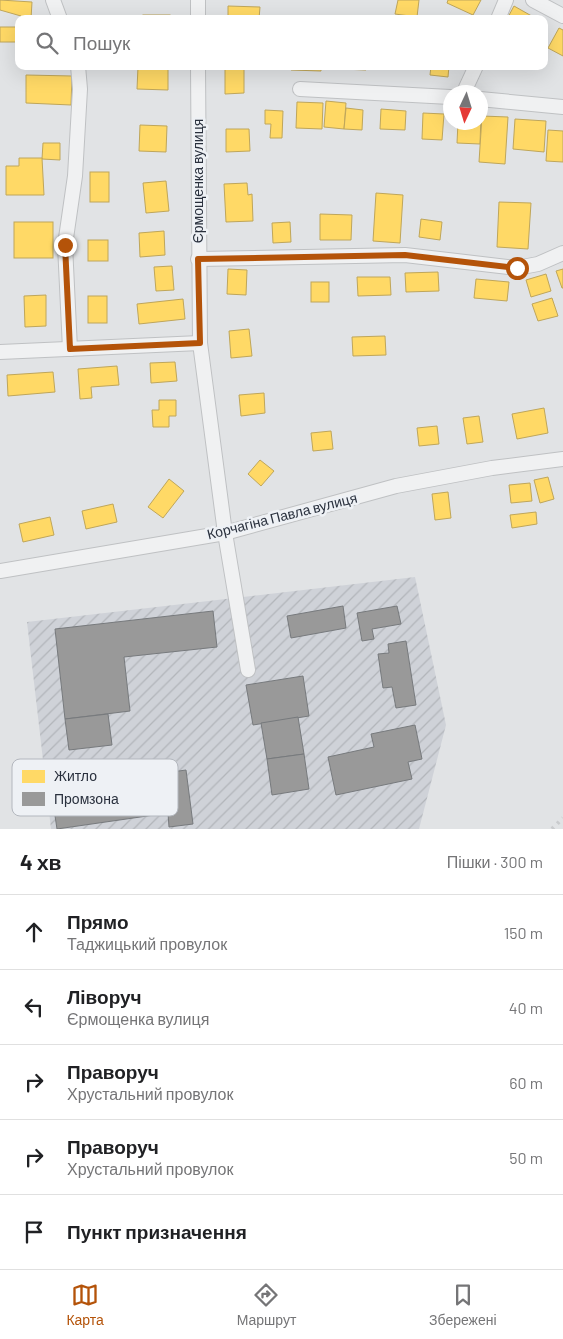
<!DOCTYPE html>
<html lang="uk">
<meta charset="utf-8">
<style>
body{margin:0;font-family:Barlow,sans-serif;background:#f6f6f6;color:#202124}
.compass{position:absolute;left:443px;top:85px;width:45px;height:45px;border-radius:50%;background:#fff;box-shadow:0 5px 20px #0002;rotate:184deg}
.stop{position:absolute;width:15px;height:15px;margin:-11px;border:4px solid #b45309;border-radius:50%;background:#fff}
.stop.end{background:#b45309;border-color:#fff;box-shadow:0 1px 5px #0008}
.list{margin:0;padding:0;list-style:none}
h2{display:flex;justify-content:space-between;align-items:center;height:65px;margin:0;padding:0 20px;font-size:21px}
h2 small{font-size:16px;font-weight:400;color:#757577}
.list li{display:grid;grid-template-columns:32px 1fr auto;gap:15px;align-items:center;box-sizing:border-box;height:75px;padding:0 20px;border-top:1px solid #e0e0e0}
.list b{display:block;font-size:19px;white-space:nowrap}
.list p{margin:0;font-size:16px;white-space:nowrap;color:#757577}
.list em{font-size:16px;font-style:normal;color:#757577}
.icon{flex:none;width:28px;height:28px;fill:none;stroke:currentColor;stroke-width:2;stroke-linecap:round;stroke-linejoin:round}
.map{position:relative;flex:none;width:563px;height:829px;overflow:hidden}
.search{position:absolute;background:#fff;box-shadow:0 5px 20px #0002;left:15px;right:15px;top:15px;height:55px;display:flex;align-items:center;gap:12px;box-sizing:border-box;padding:0 18px;border-radius:10px;color:#757577;font-size:19px}
.sheet{height:440px;background:#fff}
nav{display:flex;justify-content:space-around;align-items:center;box-sizing:border-box;height:70px;border-top:1px solid #e0e0e0;background:#fff;font-size:14px;color:#757577}
nav a{display:grid;justify-items:center;gap:2px}
nav .on{color:#b45309}
.map>svg:first-child{display:block}
.industrial{fill:url(#industrial-furrows)}
.homes{fill:#ffd966;stroke:#bfa65a}
.industry{fill:#999;stroke:#777a7d}
.lines{fill:none;stroke-linecap:round;stroke-linejoin:round}
.minor-casing{stroke:#bfc1c3;stroke-width:16}
.minor{stroke:#f0f1f2;stroke-width:14}
.rail{stroke:#c9cbcd;stroke-width:4;stroke-dasharray:2.5 5;stroke-linecap:butt}
.route{stroke:#b45309;stroke-width:6}
.labels{text-anchor:middle;stroke-width:5;stroke-linejoin:round;paint-order:stroke}
.street-label{font-size:14px;fill:#29303d;stroke:#eef1f5}
.key{fill:#eef1f5;stroke:#b3b7be;stroke-width:1}
.key-label{font-size:14px;fill:#29303d}
</style>
<div class="map">
<svg width="563" height="829" viewBox="0 0 563 829">
<defs>
<pattern id="industrial-furrows" width="10" height="10" patternUnits="userSpaceOnUse" patternTransform="scale(1.25)"><rect width="10" height="10" fill="#cfd2d8"/><path d="M-1 1l2-2M0 10L10 0M9 11l2-2" fill="none" stroke="#b2b5ba"/></pattern>
</defs>
<rect width="100%" height="100%" fill="#e1e3e5"/>
<!-- industrial -->
<path class="industrial" d="M415,577l31,148 -27,104h-368l-24,-207z"/>
<!-- homes -->
<g class="homes">
<path d="M0,0l32,2 -1,17h-10v-3l-21,-6z"/>
<path d="M398,0h21l-2,17 -22,-3z"/>
<path d="M448,0h33l-8,15 -26,-12z"/>
<path d="M228,6l32,1 -1,12h-31z"/>
<path d="M514,6l23,13h-30z"/>
<rect x="143" y="15" width="27" height="4"/>
<rect x="0" y="27" width="19" height="15"/>
<path d="M559,28l4,2v26l-15,-8z"/>
<path d="M291,66h30v5l-30,-1z"/>
<path d="M342,66h24v4l-24,-1z"/>
<path d="M431,66h18l-1,11 -18,-2z"/>
<path d="M138,67h30v23l-31,-1z"/>
<path d="M225,68h19v25l-19,1z"/>
<path d="M26,75l46,1 -1,29 -45,-2z"/>
<path d="M326,101l20,2 -2,26 -20,-2z"/>
<path d="M297,102l26,1 -1,26 -26,-1z"/>
<path d="M346,108l17,2 -1,20 -18,-1z"/>
<path d="M381,109l25,2 -1,19 -25,-1z"/>
<path d="M265,110l18,1 -1,27h-12l1,-14h-6z"/>
<path d="M423,113l21,1 -2,26 -20,-1z"/>
<path d="M481,115l-1,29 -23,-1 1,-21h22z"/>
<path d="M482,116l26,1 -3,47 -26,-2z"/>
<path d="M515,119l31,2 -2,31 -31,-3z"/>
<path d="M140,125l27,1 -1,26 -27,-1z"/>
<path d="M226,129h23l1,22 -24,1z"/>
<path d="M548,130l15,1v31l-17,-1z"/>
<path d="M43,143h17v17l-18,-1z"/>
<path d="M19,158h23l2,37h-38v-29h13z"/>
<rect x="90" y="172" width="19" height="30"/>
<path d="M166,181l3,30 -23,2 -3,-30z"/>
<path d="M247,183l1,12 4,-1 1,27 -27,1 -2,-38z"/>
<path d="M376,193l27,2 -3,48 -27,-2z"/>
<path d="M499,202l32,1 -3,46 -31,-2z"/>
<path d="M320,214l32,1 -1,25h-31z"/>
<path d="M421,219l21,3 -2,18 -21,-3z"/>
<rect x="14" y="222" width="39" height="36"/>
<path d="M290,222l1,20 -18,1 -1,-20z"/>
<path d="M164,231l1,24 -25,2 -1,-24z"/>
<rect x="88" y="240" width="20" height="21"/>
<path d="M172,266l2,24 -18,1 -2,-24z"/>
<path d="M228,269l19,1 -1,25 -19,-1z"/>
<path d="M563,269v19h-1l-6,-17z"/>
<path d="M438,272l1,19 -33,1 -1,-19z"/>
<path d="M546,274l5,17 -20,6 -5,-17z"/>
<path d="M357,277h33l1,18 -33,1z"/>
<path d="M476,279l33,3 -2,19 -33,-3z"/>
<rect x="311" y="282" width="18" height="20"/>
<path d="M46,295v31l-21,1 -1,-31z"/>
<rect x="88" y="296" width="19" height="27"/>
<path d="M552,298l6,18 -20,5 -6,-17z"/>
<path d="M183,299l2,20 -46,5 -2,-20z"/>
<path d="M249,329l3,27 -21,2 -2,-27z"/>
<path d="M385,336l1,19 -33,1 -1,-19z"/>
<path d="M175,362l2,19 -26,2 -1,-20z"/>
<path d="M117,366l2,19 -28,2 1,11 -12,1 -2,-30z"/>
<path d="M53,372l2,20 -47,4 -1,-21z"/>
<path d="M264,393l1,20 -24,3 -2,-21z"/>
<path d="M159,400h17v16h-7v11h-16l-1,-17h7z"/>
<path d="M544,408l4,25 -31,6 -5,-25z"/>
<path d="M479,416l4,26 -16,2 -4,-26z"/>
<path d="M437,426l2,18 -20,2 -2,-18z"/>
<path d="M331,431l2,18 -20,2 -2,-18z"/>
<path d="M260,460l14,11 -13,15 -13,-12z"/>
<path d="M548,477l6,22 -14,4 -6,-23z"/>
<path d="M169,479l15,12 -21,27 -15,-11z"/>
<path d="M530,483l2,18 -21,2 -2,-18z"/>
<path d="M448,492l3,26 -16,2 -3,-26z"/>
<path d="M113,504l4,18 -31,7 -4,-18z"/>
<path d="M536,512l1,12 -25,4 -2,-13z"/>
<path d="M50,517l4,18 -31,7 -4,-18z"/>
</g>
<!-- industry -->
<g class="industry">
<path d="M343,606l3,22 -55,10 -4,-22z"/>
<path d="M397,606l4,18 -29,5 2,10 -12,2 -5,-28z"/>
<path d="M213,611l4,36 -93,10 6,54 -65,8 -10,-90z"/>
<path d="M406,641l10,64 -20,3 -4,-21 -9,1 -5,-34 11,-1 -1,-9z"/>
<path d="M303,676l6,40 -56,9 -7,-40z"/>
<path d="M108,714l4,31 -43,5 -4,-31z"/>
<path d="M298,717l6,37 -37,5 -6,-36z"/>
<path d="M415,725l7,34 -14,3 4,17 -76,16 -8,-38 46,-10 -3,-13z"/>
<path d="M304,754l5,35 -37,6 -5,-36z"/>
<path d="M186,770l7,54 -24,3 -1,-14 -111,16 -6,-40z"/>
</g>
<g class="lines">
<!-- minor casing -->
<g class="minor-casing">
<g id="minor">
<path d="M53,0l7,19"/>
<path d="M198,0v19"/>
<path d="M533,0l30,16"/>
<path d="M498,19l8,-19"/>
<path d="M198,66l2,277 25,190 23,137"/>
<path d="M300,89l150,8"/>
<path d="M464,92l12,-26"/>
<path d="M480,99l83,8"/>
<path d="M198,259l207,-4 112,13 21,-4 25,-11"/>
<path d="M70,349l-5,-104 10,-69 5,-87 -2,-23"/>
<path d="M0,352l200,-9"/>
<path d="M0,571l225,-38 171,-47 96,-18 71,-9"/>
</g>
</g>
<!-- minor -->
<use href="#minor" class="minor"/>
<!-- rail -->
<path class="rail" d="M552,829l11,-11"/>
</g>
<g class="lines">
<!-- route -->
<path class="route" d="M65,245l5,104 130,-6 -2,-84 207,-4 112,13"/>
</g>
<g class="labels">
<!-- street labels -->
<g class="street-label">
<text transform="translate(198 181) rotate(-90)" y="5">Єрмощенка вулиця</text>
<text transform="translate(282 516) rotate(-14)" y="5">Корчагіна Павла вулиця</text>
</g>
</g>
<!-- legend -->
<rect x="12" y="759" width="166" height="57" rx="8" class="key"/>
<rect x="22" y="770" width="23" height="13" fill="#ffd966"/>
<rect x="22" y="792" width="23" height="14" fill="#999"/>
<g class="key-label">
<text x="54" y="781">Житло</text>
<text x="54" y="804">Промзона</text>
</g>
</svg>
<svg class="compass" viewBox="-18 -18 36 36"><path d="M0-13l5 13h-10z" fill="#e53935"/><path d="M0 13l5-13h-10z" fill="#757577"/></svg>
<div class="stop" style="left:517px;top:268px"></div>
<div class="stop end" style="left:65px;top:245px"></div>
<div class="search"><svg class="icon" aria-label="search" viewBox="0 0 24 24"><circle cx="10" cy="10" r="6"/><path d="M15 15l6 6"/></svg>Пошук</div>
</div>
<section class="sheet">
<h2>4 хв<small>Пішки · 300 m</small></h2>
<ul class="list">
<li><svg class="icon" aria-label="ahead" viewBox="0 0 24 24"><path d="M12 20V5M6 11l6-6 6 6"/></svg><div><b>Прямо</b><p>Таджицький провулок</p></div><em>150 m</em></li>
<li><svg class="icon" aria-label="left" viewBox="0 0 24 24"><path d="M17 20v-9H6M10 6l-5 5 5 5"/></svg><div><b>Ліворуч</b><p>Єрмощенка вулиця</p></div><em>40 m</em></li>
<li><svg class="icon" aria-label="right" viewBox="0 0 24 24"><path d="M7 20v-9h11M14 6l5 5-5 5"/></svg><div><b>Праворуч</b><p>Хрустальний провулок</p></div><em>60 m</em></li>
<li><svg class="icon" aria-label="right" viewBox="0 0 24 24"><path d="M7 20v-9h11M14 6l5 5-5 5"/></svg><div><b>Праворуч</b><p>Хрустальний провулок</p></div><em>50 m</em></li>
<li><svg class="icon" aria-label="arrive" viewBox="0 0 24 24"><path d="M6 21V4h12l-3 4 3 4H6"/></svg><div><b>Пункт призначення</b></div></li>
</ul>
</section>
<nav>
<a class="on"><svg class="icon" aria-label="map" viewBox="0 0 24 24"><path d="M3 6l6-2 6 2 6-2v14l-6 2-6-2-6 2zM9 4v14M15 6v14"/></svg>Карта</a>
<a><svg class="icon" aria-label="directions" viewBox="0 0 24 24"><path d="M12 3l9 9-9 9-9-9zM9 14v-3h6M13 9l2 2-2 2"/></svg>Маршрут</a>
<a><svg class="icon" aria-label="saved" viewBox="0 0 24 24"><path d="M7 4h10v16l-5-4-5 4z"/></svg>Збережені</a>
</nav>
